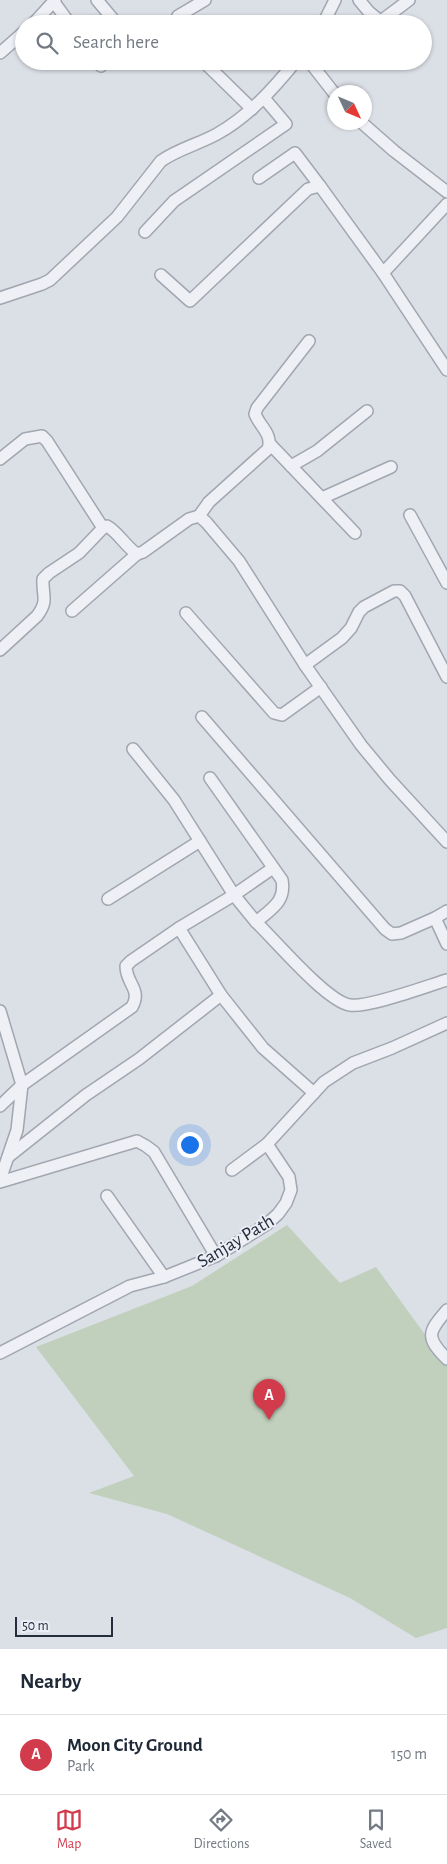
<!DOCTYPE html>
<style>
body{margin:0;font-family:"Alegreya Sans",sans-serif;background:#f6f6f7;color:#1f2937}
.compass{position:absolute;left:327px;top:85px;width:45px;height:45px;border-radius:50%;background:#fff;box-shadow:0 1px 4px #0004;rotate:134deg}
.scale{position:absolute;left:15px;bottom:12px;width:98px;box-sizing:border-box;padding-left:5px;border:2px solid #252d3d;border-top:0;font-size:14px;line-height:18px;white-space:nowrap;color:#252d3d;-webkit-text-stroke:4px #ebeef4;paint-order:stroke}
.you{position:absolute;left:189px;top:1144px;width:18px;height:18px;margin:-12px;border:4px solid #fff;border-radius:50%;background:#1a73e8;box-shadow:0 0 0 8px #1a73e833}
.badge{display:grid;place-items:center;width:32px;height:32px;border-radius:50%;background:#d13b4c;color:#fff;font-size:16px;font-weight:700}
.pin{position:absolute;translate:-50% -41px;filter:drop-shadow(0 1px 2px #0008)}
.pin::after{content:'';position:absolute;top:26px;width:18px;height:15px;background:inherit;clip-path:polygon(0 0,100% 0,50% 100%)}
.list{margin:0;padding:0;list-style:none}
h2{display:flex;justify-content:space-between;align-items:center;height:65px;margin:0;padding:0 20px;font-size:21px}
h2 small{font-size:16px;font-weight:400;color:#747a83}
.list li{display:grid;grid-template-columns:32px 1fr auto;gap:15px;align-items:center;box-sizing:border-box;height:80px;padding:0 20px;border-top:1px solid #e0e1e3}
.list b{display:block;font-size:19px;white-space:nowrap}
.list p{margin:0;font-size:16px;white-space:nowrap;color:#747a83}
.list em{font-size:16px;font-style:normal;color:#747a83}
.icon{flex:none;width:28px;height:28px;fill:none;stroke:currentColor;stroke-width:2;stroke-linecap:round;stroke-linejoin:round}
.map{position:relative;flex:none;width:447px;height:1649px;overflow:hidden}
.search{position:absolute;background:#fff;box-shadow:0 1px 4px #0004;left:15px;right:15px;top:15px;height:55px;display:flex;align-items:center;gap:12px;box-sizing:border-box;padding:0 18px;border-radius:28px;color:#747a83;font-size:19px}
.sheet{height:145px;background:#fff}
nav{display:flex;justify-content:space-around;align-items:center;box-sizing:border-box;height:70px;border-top:1px solid #e0e1e3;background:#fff;font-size:14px;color:#747a83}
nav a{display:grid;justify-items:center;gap:2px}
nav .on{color:#d13b4c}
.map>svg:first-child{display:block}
.park{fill:#c1d0bc}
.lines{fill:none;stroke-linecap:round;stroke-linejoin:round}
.minor-casing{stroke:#a1a6b0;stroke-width:14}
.minor{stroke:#eef0f5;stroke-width:11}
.labels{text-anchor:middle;stroke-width:4;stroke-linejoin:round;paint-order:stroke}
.street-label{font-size:19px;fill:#252d3d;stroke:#ebeef4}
</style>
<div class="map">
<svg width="447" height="1649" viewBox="0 0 447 1649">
<rect width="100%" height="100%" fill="#dbdfe6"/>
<!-- park -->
<path class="park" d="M287,1225l53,58 36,-16 71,98v263l-31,10 -66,-40 -183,-84 -78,-21 45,-17 -98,-129 156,-61z"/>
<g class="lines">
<!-- minor casing -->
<g class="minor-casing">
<g id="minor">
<path d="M97,0l20,24"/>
<path d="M359,0l10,12 11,9 5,-3 24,-18"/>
<path d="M54,2l16,22"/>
<path d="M33,24l22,-24"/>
<path d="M174,24l4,-8 27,-16"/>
<path d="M323,24l12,-24"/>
<path d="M0,53l24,-21"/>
<path d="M97,61l4,5"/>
<path d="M203,61l49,48"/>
<path d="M309,61l25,32"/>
<path d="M361,122l33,29 53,41"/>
<path d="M259,178l36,-25 25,33"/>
<path d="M145,232l29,-31 112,-77 -22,-26"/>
<path d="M383,273l64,-69"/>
<path d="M161,275l29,26 118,-112 12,-3 63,87 64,97"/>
<path d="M0,298l42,-14 8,-4 67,-63 44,-56c17,-12 38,-17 56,-27 32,-18 56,-45 79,-73"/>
<path d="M270,444l85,89"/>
<path d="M0,459l25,-20 17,-3 5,5 56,87"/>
<path d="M291,466l26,-15 50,-40"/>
<path d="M322,498l69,-31"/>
<path d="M410,515l37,68"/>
<path d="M199,516l10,-14 59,-53c5,-15 -8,-22 -13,-35l2,-6 52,-67"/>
<path d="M72,611l65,-57"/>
<path d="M186,613l88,100 8,2 39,-28"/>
<path d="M0,650l37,-34c12,-16 5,-20 6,-37l6,-6 30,-20 24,-25 4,-2c12,7 18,20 30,28l6,-2 46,-33 10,-3 7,6 33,39 66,104 56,80 29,35 57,62"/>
<path d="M305,665l37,-27 9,-10 8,-16 5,-5 30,-16h6l5,5 42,81"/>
<path d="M202,717l183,212 7,5 9,-1 34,-15"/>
<path d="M133,749l41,51 60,95 -55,33 42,67 42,53 51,45"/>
<path d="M210,778l72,102c4,22 -11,29 -26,42 19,18 71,80 94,83 18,3 77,-19 97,-25"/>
<path d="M108,899l92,-58"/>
<path d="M447,911l-12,7 12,26"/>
<path d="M256,922l-22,-27 39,-27"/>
<path d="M0,1011l22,74 -22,21"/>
<path d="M8,1157l78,-62 53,-36 82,-64"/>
<path d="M232,1170l35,-26"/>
<path d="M0,1180l17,-50 5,-45 110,-78c10,-18 -6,-23 -6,-41l5,-5 48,-33"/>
<path d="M0,1182l137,-41 9,5 8,6 62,104"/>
<path d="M107,1196l57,81"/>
<path d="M447,1310c-19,22 -22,27 0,49"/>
<path d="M0,1353l130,-67 34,-9 52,-21 51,-32 11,-10 8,-11 5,-13 -2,-13 -22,-33 57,-62 29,-19 39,-15 55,-25"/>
</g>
</g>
<!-- minor -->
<use href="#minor" class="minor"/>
</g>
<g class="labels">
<!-- street labels -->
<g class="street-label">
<text transform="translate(235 1240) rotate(-31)" y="7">Sanjay Path</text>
</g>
</g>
</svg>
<svg class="compass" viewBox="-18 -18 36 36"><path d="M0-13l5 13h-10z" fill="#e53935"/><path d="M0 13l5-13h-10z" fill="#747a83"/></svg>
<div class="scale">50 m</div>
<div class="you"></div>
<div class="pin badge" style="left:269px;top:1420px">A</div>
<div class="search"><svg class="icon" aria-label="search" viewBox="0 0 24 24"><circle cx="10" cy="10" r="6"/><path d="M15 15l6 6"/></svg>Search here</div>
</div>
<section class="sheet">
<h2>Nearby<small></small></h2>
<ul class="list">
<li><span class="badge">A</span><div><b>Moon City Ground</b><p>Park</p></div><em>150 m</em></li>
</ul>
</section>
<nav>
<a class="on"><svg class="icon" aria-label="map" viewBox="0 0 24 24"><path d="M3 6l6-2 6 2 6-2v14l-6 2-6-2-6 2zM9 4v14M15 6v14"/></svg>Map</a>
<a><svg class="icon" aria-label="directions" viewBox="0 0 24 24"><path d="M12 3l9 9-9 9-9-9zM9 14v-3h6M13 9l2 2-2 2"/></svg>Directions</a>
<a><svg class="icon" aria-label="saved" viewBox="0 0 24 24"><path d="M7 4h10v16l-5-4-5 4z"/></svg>Saved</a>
</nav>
